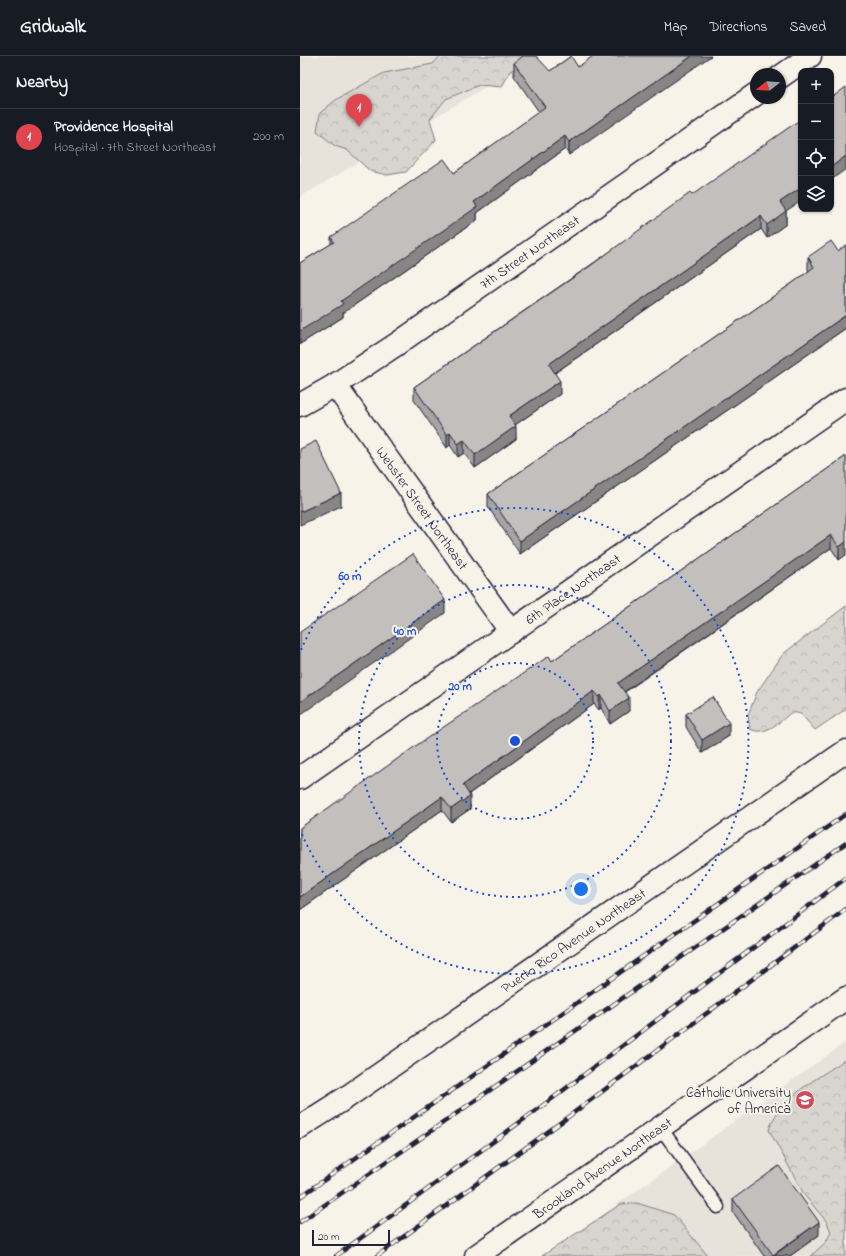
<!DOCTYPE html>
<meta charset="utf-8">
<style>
body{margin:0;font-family:"Indie Flower",sans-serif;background:#242831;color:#f1f3f6}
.controls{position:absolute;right:12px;top:12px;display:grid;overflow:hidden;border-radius:8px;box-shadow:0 1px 3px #0004}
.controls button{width:36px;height:36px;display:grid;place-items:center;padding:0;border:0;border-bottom:1px solid #363941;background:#171b24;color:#f1f3f6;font:20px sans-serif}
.compass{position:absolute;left:450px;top:12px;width:36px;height:36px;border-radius:50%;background:#171b24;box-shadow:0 1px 3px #0004;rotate:253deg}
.scale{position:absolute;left:12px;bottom:10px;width:78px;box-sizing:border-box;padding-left:4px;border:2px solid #22223b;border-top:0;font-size:11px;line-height:14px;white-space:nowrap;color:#22223b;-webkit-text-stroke:3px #f7f3e8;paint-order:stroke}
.you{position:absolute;left:281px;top:833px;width:14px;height:14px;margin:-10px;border:3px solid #fff;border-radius:50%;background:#1a73e8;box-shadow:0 0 0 6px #1a73e833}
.badge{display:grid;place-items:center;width:26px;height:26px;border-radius:50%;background:#7c3aed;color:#fff;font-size:13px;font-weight:700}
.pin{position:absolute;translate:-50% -33px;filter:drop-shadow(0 1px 2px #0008)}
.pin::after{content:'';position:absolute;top:21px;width:14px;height:12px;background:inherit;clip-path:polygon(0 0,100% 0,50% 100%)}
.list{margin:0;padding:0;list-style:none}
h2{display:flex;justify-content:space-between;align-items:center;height:52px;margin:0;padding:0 16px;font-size:17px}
h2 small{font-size:13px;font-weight:400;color:#9ea1a6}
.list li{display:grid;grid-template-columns:26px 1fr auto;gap:12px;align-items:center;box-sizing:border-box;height:56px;padding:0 16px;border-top:1px solid #363941}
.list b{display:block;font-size:15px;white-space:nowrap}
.list p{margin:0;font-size:13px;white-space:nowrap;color:#9ea1a6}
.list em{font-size:13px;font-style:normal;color:#9ea1a6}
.icon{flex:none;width:22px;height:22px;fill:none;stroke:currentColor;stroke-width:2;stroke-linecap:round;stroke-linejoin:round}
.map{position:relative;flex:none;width:546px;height:1200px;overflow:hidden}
header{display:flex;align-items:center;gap:24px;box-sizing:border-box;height:56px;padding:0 20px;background:#171b24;border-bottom:1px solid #363941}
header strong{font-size:19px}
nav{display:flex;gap:22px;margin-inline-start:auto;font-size:14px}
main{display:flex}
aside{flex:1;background:#171b24}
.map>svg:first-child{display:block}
.built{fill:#e7e3db}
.forest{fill:url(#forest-crowns);stroke:#7d7c85}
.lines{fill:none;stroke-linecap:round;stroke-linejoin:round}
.lane-casing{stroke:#22223b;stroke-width:15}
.street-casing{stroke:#22223b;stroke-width:25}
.lane{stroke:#f7f3e8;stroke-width:12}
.street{stroke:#f7f3e8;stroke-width:22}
.rail-casing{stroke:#22223b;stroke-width:4.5}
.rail{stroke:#f7f3e8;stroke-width:3;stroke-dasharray:9;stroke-linecap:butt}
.wall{fill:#a7a4a3;stroke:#22223b}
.shaded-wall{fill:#888684;stroke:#22223b}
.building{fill:#c2bfbd;stroke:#22223b}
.ring{fill:none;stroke:#1d4ed8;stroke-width:2;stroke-dasharray:2 4}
.labels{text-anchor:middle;stroke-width:4;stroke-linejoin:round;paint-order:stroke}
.street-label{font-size:14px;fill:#22223b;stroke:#f7f3e8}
.poi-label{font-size:14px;fill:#22223b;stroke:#f7f3e8;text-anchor:end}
.centre{fill:#1d4ed8;stroke:#f7f3e8;stroke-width:2}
.ring-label{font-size:12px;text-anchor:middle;font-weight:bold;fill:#1d4ed8;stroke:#f7f3e8;stroke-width:4;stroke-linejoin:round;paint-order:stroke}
</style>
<header>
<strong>Gridwalk</strong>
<nav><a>Map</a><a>Directions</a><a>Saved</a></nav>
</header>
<main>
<aside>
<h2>Nearby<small></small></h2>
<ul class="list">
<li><span class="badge" style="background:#e0444e">1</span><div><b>Providence Hospital</b><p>Hospital · 7th Street Northeast</p></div><em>200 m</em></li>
</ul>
</aside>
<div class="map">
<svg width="546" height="1200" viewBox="0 0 546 1200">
<defs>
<pattern id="forest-crowns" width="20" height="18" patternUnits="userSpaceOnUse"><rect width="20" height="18" fill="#d8d5cf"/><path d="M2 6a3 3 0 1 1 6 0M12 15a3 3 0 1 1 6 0" fill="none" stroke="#b9b7b3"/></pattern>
</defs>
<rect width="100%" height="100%" fill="#f7f3e8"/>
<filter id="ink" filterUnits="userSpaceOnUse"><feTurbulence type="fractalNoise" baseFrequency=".025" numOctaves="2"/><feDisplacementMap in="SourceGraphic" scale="8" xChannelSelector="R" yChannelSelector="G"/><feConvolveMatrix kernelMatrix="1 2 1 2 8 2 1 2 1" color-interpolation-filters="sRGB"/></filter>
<g filter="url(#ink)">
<!-- built -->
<g class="built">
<path d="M0,0h238l-238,141z"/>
<path d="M546,986v214h-302l95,-67z"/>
</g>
<!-- forest -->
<g class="forest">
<path d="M140,0h96l-7,7 -19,8 -8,16 -23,-2 -33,14 -16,20 6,21 -30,32 -19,3 -17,-4 -23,-21 -12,-4 -18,-15 3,-18 17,-14 47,-26 49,-9z"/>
<path d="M546,550v103l-31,21 -14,-16 -9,-2c-12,9 -26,25 -42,17l-2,-14 9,-23 26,-38z"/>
<path d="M546,1003v197h-35l15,-14 5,-10 -4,-10 -22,-26 -36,-66c10,-33 50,-52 77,-71z"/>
<path d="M337,1147l37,12 34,41h-166l79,-52z"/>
</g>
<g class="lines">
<!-- lane casing -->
<g class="lane-casing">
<path id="lane" d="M360,1071l58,80"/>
</g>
<!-- street casing -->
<g class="street-casing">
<g id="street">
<path d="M480,21l30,-21"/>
<path id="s1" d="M35,329l176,247"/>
<path id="s2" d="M0,349l35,-20 62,-41 359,-250"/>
<path id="s3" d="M0,722l546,-379"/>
<path id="s4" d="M0,1071l47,-30 499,-346"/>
<path id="s5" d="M176,1200l370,-258"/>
</g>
</g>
<!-- lane -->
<use href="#lane" class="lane"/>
<!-- street -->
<use href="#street" class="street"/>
<!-- rail casing -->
<g class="rail-casing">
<g id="rail">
<path d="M0,1141l546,-383"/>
<path d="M0,1166l546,-379"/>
<path d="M36,1200l213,-155 297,-223"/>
<path d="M77,1200l187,-136 282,-211"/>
</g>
</g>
<!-- rail -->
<use href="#rail" class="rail"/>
</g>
<!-- wall -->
<g class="wall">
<path d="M271,0l-2,99 -4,-6 -88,64v7l-134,93v4l-43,27v-81l31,-19v-7l123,-64 85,-61 -25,-36v-13l36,8z"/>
<path d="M392,139l94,16v13l-19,14 -6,-9 -206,144 5,21 -45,31 1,14 -41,29 -11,-15 -6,4 -8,-12 -3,3 -33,-48v-13z"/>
<path d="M546,189v83l-326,226 -32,-47v-13l306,-212 15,-11 -1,-1v-13l30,-6z"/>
<path d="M546,400l-7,104 -8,-12 -206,144 4,19 -19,13 -9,-16 -2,2 -5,-6 -125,90 1,15 -19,13 -9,-12 -142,100v-82l252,-167z"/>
<path d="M386,658l43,22 -27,17 -16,-26z"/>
<path d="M433,1143l86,36 -29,21h-26l-31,-44z"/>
</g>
<!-- shaded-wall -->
<g class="shaded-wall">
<path d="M392,0h19l-142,99v-13z"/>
<path d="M265,80v13l-88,64v7l-134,93v4l-43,27v-13l174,-129z"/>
<path d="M546,100v13l-15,11v-13z"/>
<path d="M501,132v13l-15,10v13l-19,14v-13l13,-23z"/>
<path d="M461,160v13l-212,148v-13z"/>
<path d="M546,259v13l-326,226v-13z"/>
<path d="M260,325v13l-51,35v-13z"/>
<path d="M216,370v13l-41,29v-13z"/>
<path d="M150,376v13l-3,3v-13z"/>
<path d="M164,384v13l-6,4v-13z"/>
<path d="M41,437v13l-41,19v-13z"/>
<path d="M531,479v13l-213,148v-13z"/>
<path d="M546,486v13l-7,5v-13z"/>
<path d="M145,544v13l-145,102v-13z"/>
<path d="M294,635v13l-131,94v-13z"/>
<path d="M301,639v13l-2,2v-13z"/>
<path d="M329,642v13l-19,13v-13z"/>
<path d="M429,667v13l-27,17v-13z"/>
<path d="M170,740v13l-19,13v-13z"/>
<path d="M142,741v13l-142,100v-13z"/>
<path d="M519,1166v13l-29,21h-17z"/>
</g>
<!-- building -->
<g class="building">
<path d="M223,0h13l14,15 21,-15 7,11 15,-11h99l-123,86 -4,-6 -91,66 3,5 -136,94 2,3 -43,27v-68l34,-21 -3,-5 113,-78 10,14 91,-66 -31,-44z"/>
<path d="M546,31v69l-15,11v-69z"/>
<path d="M501,63v69l-21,14 6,9 -19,14 -6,-9 -212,148 11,17 -51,35 7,10 -41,29 -11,-15 -6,4 -8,-12 -3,3 -33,-48 176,-121 100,-73 2,2z"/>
<path d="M531,185l7,10 8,-6v70l-326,226 -32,-47 306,-212 20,-15 -6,-10z"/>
<path d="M16,385l25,52 -41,19v-63z"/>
<path d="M546,400v86l-7,5 -8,-12 -213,148 11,15 -19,13 -9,-16 -2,2 -5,-6 -131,94 7,11 -19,13 -9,-12 -142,100v-69l117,-83 132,-89 3,5z"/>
<path d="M113,498l32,46 -145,102v-70z"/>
<path d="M413,641l16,26 -27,17 -16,-26z"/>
<path d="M479,1110l40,56 -46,33 -40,-56z"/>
</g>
</g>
<!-- distance rings -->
<g class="ring">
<circle cx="215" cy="685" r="78"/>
<circle cx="215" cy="685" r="156"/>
<path d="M1 594A233 233 0 1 1 1 776"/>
</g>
<!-- icons -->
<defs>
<g id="university-disc" transform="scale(1)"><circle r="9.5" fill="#d1495b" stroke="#f7f3e8"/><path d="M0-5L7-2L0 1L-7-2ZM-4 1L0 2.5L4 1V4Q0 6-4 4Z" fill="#fff"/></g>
</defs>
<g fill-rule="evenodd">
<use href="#university-disc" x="505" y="1044"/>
</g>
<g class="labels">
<!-- street labels -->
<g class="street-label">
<text dy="5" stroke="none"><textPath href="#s2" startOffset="276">7th Street Northeast</textPath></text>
<text dy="5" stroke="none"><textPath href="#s1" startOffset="151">Webster Street Northeast</textPath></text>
<text dy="5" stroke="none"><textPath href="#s3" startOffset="332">6th Place Northeast</textPath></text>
<text dy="5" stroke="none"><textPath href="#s4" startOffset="331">Puerto Rico Avenue Northeast</textPath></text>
<text dy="5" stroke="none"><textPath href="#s5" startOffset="154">Brookland Avenue Northeast</textPath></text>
</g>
<!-- poi labels -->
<g class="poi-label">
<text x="491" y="1041">Catholic University<tspan x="491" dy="16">of America</tspan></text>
</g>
</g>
<circle cx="215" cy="685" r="6" class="centre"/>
<g class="ring-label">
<text x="50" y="524">60 m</text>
<text x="105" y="579">40 m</text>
<text x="160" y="634">20 m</text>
</g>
</svg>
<div class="controls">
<button>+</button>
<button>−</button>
<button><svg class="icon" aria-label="locate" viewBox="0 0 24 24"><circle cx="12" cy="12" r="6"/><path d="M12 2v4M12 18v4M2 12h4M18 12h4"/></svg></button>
<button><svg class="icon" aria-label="layers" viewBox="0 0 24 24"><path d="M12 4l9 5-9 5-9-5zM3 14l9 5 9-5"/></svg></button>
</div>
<svg class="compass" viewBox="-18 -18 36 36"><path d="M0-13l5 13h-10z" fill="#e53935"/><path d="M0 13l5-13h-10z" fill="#9ea1a6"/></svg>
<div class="scale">20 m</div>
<div class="you"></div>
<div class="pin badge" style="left:59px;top:71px;background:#e0444e">1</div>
</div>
</main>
